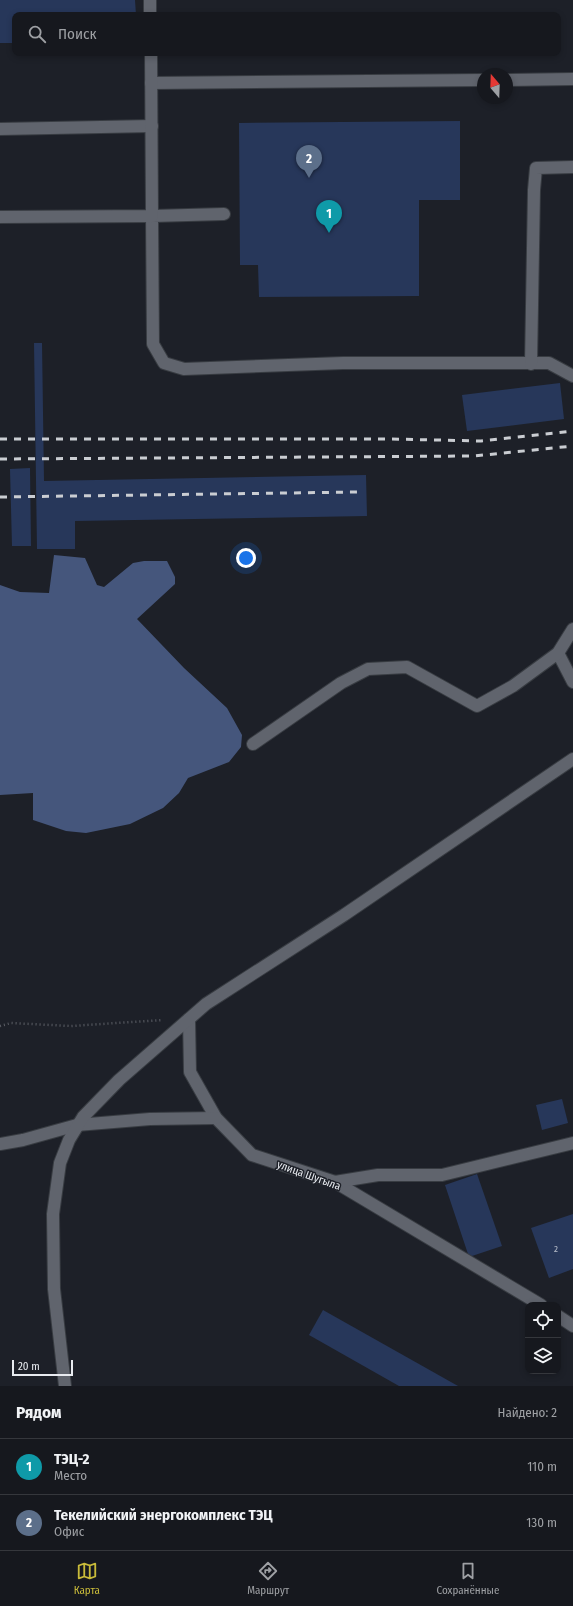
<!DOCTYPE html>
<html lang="ru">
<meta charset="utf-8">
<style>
body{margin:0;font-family:"Fira Sans Condensed",sans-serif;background:#23252b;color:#f1f3f6}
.controls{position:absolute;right:12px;bottom:12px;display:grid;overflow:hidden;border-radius:8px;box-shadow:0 2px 6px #0003}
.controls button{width:36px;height:36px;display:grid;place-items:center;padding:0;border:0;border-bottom:1px solid #35373c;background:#16181e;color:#f1f3f6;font:20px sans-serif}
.compass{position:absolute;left:477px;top:68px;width:36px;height:36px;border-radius:50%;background:#16181e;box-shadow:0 2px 6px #0003;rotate:341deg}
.scale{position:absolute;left:12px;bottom:10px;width:61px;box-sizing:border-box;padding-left:4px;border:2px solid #e8ebf0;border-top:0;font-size:11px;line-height:14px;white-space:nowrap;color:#e8ebf0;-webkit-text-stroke:3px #1d2028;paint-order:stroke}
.you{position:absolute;left:246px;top:558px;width:14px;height:14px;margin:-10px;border:3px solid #fff;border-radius:50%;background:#1a73e8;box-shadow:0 0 0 6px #1a73e833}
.badge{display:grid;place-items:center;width:26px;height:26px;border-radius:50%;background:#c9bb3a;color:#fff;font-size:13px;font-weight:700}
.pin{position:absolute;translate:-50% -33px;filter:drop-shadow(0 1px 2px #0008)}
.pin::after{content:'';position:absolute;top:21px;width:14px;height:12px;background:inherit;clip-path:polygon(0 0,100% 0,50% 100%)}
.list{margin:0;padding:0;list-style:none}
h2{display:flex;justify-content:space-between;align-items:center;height:52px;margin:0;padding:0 16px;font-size:17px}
h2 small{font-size:13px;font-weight:400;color:#9ea0a4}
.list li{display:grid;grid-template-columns:26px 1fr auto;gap:12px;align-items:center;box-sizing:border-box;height:56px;padding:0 16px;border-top:1px solid #35373c}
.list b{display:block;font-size:15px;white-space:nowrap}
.list p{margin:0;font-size:13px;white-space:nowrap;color:#9ea0a4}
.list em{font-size:13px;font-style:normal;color:#9ea0a4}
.icon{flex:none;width:22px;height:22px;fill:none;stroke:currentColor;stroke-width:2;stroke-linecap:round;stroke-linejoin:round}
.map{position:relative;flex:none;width:573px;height:1386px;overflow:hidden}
.search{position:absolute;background:#16181e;box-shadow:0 2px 6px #0003;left:12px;right:12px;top:12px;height:44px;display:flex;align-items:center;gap:10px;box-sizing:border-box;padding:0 14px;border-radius:8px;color:#9ea0a4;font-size:15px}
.sheet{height:164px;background:#16181e}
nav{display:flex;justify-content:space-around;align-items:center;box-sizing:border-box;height:56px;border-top:1px solid #35373c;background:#16181e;font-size:11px;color:#9ea0a4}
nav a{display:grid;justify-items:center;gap:2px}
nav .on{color:#c9bb3a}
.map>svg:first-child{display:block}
.water{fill:#45567c}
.building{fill:#27375a}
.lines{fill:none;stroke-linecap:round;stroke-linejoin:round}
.minor-casing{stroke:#383c42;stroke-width:14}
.path{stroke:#5c5f66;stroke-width:2.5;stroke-dasharray:1 3;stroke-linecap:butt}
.minor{stroke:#60646d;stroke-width:12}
.rail{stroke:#cacdd2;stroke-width:3;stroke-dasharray:7 7;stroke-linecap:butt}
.labels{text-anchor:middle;stroke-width:3;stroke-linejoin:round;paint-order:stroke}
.number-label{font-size:9px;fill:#b8beca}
.street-label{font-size:11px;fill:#e8ebf0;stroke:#1d2028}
</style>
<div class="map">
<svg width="573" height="1386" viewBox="0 0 573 1386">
<rect width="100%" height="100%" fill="#1d2028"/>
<!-- water -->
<path class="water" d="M54,555l31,3 12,27 7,2 29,-24 11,-2h23l8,16v7l-38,35 47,49 43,40 15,27 -1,12 -12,15 -41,16 -9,15 -16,15 -33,16 -44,9 -20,-2 -33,-11v-27l-33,2v-210l20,7 29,1z"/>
<!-- building -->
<g class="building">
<path d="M0,0h135l1,15h-121v28h-15z"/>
<path d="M460,121v79h-41v96l-160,1 -1,-32h-18l-1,-142z"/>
<path d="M34,343h8l2,138 322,-6 1,41 -292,5v28h-38z"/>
<path d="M560,383l4,36 -97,12 -5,-36z"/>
<path d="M30,468l1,78h-19l-2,-77z"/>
<path d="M562,1099l6,24 -26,7 -6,-25z"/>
<path d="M477,1174l25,72 -33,11 -24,-72z"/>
<path d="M573,1214v55l-24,9 -18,-50z"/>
<path d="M323,1310l135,76h-59l-90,-51z"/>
</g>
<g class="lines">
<!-- minor casing -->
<g class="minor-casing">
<g id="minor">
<path d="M150,0v15"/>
<path d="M507,80l66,-1"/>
<path d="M151,83l332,-3"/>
<path d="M0,129l152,-3"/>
<path d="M224,214l-72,2 1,128 11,19 20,6 159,-6h206l24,13"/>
<path d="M0,217l152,-1 -1,-163"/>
<path d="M531,364l3,-174 2,-22 37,-1"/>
<path d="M558,653l15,29"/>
<path d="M253,744l88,-61 27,-14 39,-2 70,39 36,-20 45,-33 15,-24"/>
<path d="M189,1019l1,53 26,46 36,37 83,27 206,123"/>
<path d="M0,1144l23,-4 54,-15 73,-6 66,-1"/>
<path d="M335,1182l43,-7h64l131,-32"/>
<path d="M558,1316l15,10"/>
<path d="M65,1386l-11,-97 -1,-75 7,-51 9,-23 14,-23 36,-37 87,-76 138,-89 229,-156"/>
</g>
</g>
<!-- path -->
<path class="path" d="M0,1026l11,-3 60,3 92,-6"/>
<!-- minor -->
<use href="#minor" class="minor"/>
<!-- rail -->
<g class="rail">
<path d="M0,439h392l89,2 92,-10"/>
<path d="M0,459l474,-3 99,-10"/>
<path d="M0,497l358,-5"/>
</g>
</g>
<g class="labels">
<!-- number labels -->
<g class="number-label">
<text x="556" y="1252">2</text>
</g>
<!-- street labels -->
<g class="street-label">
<text transform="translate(309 1175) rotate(20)" y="4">улица Шугыла</text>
</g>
</g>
</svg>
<div class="controls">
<button><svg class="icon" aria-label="locate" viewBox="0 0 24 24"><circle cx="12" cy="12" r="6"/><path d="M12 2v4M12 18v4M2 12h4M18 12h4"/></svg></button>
<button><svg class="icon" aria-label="layers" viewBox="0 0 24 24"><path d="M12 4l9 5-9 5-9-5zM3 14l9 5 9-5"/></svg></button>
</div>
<svg class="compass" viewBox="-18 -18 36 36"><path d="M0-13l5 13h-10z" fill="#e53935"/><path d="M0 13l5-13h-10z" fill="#9ea0a4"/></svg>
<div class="scale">20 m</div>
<div class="you"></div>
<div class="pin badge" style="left:329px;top:233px;background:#0f9aa8">1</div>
<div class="pin badge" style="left:309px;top:178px;background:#5c6f8a">2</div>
<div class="search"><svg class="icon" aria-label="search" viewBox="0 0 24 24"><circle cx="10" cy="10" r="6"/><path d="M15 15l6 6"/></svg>Поиск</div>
</div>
<section class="sheet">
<h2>Рядом<small>Найдено: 2</small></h2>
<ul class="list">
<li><span class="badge" style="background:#0f9aa8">1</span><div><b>ТЭЦ-2</b><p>Место</p></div><em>110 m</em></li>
<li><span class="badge" style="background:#5c6f8a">2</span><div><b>Текелийский энергокомплекс ТЭЦ</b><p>Офис</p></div><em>130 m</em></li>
</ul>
</section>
<nav>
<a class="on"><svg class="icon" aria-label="map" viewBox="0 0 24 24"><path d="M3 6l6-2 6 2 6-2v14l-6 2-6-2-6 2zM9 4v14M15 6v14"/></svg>Карта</a>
<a><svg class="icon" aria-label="directions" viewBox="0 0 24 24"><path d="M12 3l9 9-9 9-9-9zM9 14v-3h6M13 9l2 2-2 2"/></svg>Маршрут</a>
<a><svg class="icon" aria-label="saved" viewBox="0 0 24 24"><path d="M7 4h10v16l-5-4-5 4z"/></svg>Сохранённые</a>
</nav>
